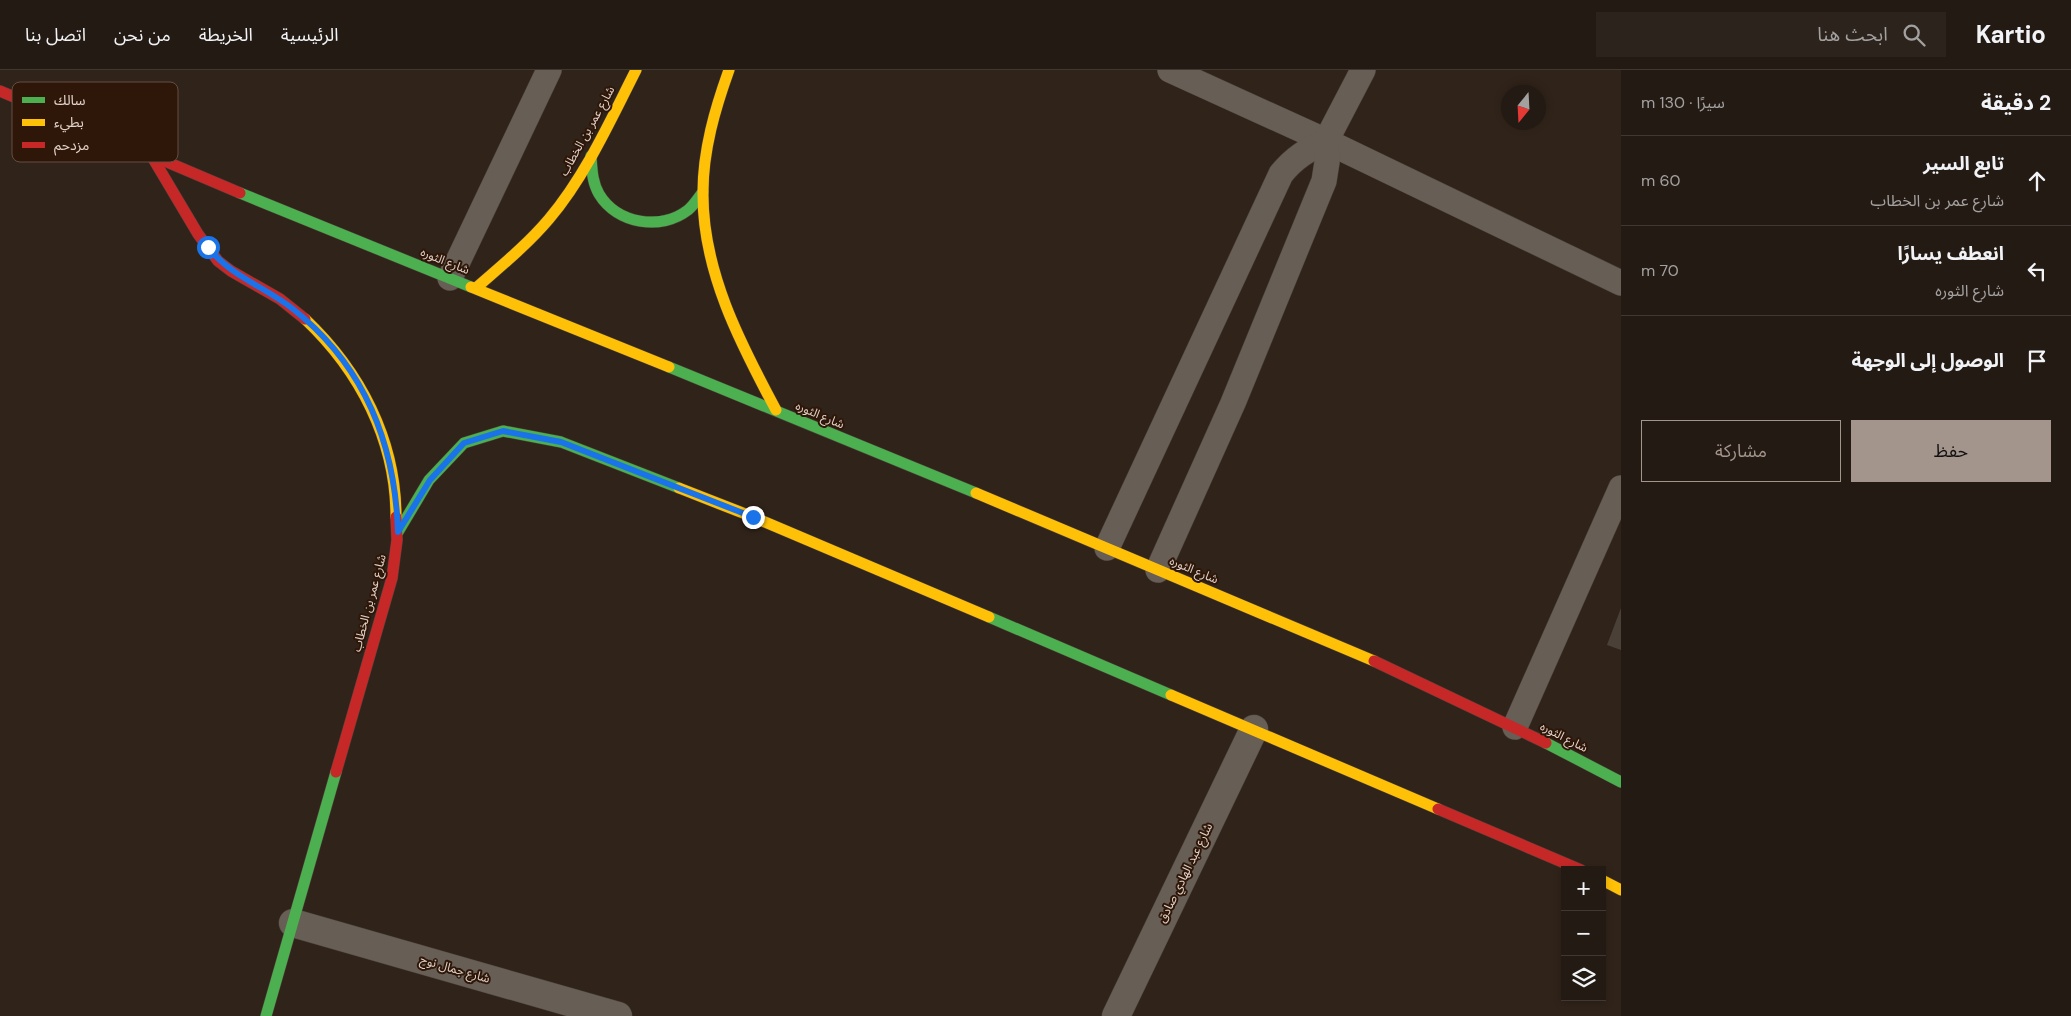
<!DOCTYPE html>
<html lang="ar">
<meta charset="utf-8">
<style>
body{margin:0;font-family:"DM Sans","Noto Sans Arabic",sans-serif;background:#2c231d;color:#f1f3f6;direction:rtl}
.controls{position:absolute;right:15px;bottom:15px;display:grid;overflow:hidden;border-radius:0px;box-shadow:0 2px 8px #0003}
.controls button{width:45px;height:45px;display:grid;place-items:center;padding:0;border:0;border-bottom:1px solid #413834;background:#241a14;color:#f1f3f6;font:25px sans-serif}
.compass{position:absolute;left:1501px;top:15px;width:45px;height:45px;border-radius:50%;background:#241a14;box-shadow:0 2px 8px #0003;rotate:198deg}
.stop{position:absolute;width:15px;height:15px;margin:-11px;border:4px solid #1a73e8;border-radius:50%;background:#fff}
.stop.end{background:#1a73e8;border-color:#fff;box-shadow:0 1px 5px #0008}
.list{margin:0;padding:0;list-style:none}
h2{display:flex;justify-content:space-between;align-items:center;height:65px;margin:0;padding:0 20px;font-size:21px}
h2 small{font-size:16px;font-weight:400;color:#a3a1a0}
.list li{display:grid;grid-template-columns:32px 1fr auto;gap:15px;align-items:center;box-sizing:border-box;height:90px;padding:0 20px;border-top:1px solid #413834}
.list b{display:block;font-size:19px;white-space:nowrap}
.list p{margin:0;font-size:16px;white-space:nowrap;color:#a3a1a0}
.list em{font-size:16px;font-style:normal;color:#a3a1a0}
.actions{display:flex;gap:10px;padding:15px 20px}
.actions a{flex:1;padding:11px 0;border:1px solid #a4958c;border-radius:0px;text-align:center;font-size:18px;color:#a4958c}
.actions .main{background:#a4958c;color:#111}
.icon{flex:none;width:28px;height:28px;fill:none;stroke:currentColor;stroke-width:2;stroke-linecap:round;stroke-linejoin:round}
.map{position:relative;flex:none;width:1621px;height:946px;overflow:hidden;direction:ltr}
header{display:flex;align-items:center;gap:30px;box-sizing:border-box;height:70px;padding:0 25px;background:#241a14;border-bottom:1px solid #413834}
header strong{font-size:24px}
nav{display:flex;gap:28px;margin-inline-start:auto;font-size:18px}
.search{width:350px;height:45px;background:#2c231d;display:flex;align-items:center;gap:12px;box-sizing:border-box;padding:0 18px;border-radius:0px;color:#a3a1a0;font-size:19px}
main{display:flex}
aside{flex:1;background:#241a14}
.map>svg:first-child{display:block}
.building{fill:#4b4038}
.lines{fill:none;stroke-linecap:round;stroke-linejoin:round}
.lane-casing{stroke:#4c403a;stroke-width:26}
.street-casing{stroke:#4c403a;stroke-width:29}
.fast-casing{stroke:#4c403a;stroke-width:12}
.slow-casing{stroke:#4c403a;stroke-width:12}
.jam-casing{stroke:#4c403a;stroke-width:12}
.lane{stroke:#675e56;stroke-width:25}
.street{stroke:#675e56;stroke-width:28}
.fast{stroke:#4caf50;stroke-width:11}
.slow{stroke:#ffc107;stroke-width:11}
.jam{stroke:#c62828;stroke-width:11}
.route{stroke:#1a73e8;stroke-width:6}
.labels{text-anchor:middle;stroke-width:4;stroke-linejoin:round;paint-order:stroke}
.street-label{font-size:12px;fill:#e3d3ca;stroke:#2e1709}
.key{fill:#2e1709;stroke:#644f43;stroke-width:1}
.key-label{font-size:14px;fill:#e3d3ca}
</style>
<header>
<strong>Kartio</strong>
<div class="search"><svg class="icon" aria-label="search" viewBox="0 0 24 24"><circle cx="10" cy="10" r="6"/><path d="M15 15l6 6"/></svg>ابحث هنا</div>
<nav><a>الرئيسية</a><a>الخريطة</a><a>من نحن</a><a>اتصل بنا</a></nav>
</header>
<main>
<aside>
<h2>2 دقيقة<small>سيرًا · 130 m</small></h2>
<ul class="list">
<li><svg class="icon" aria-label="ahead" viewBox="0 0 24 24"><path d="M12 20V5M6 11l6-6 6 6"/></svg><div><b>تابع السير</b><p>شارع عمر بن الخطاب</p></div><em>60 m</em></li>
<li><svg class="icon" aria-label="left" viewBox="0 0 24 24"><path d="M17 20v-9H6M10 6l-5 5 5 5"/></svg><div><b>انعطف يسارًا</b><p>شارع الثوره</p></div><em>70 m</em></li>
<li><svg class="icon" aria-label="arrive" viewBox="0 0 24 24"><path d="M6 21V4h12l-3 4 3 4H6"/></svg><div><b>الوصول إلى الوجهة</b></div></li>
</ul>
<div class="actions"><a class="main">حفظ</a><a>مشاركة</a></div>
</aside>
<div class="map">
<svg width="1621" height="946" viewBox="0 0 1621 946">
<rect width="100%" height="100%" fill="#30231a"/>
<!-- building -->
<path class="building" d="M1621,538v42l-14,-5z"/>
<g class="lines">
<!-- lane casing -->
<g class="lane-casing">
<g id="lane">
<path d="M1170,0l156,71 295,142"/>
<path d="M450,208l99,-208"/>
<path d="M1107,478l174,-374c13,-16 26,-24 45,-33"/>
<path d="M1158,500l75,-167 91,-222 3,-19 -1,-21 37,-71"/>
<path d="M1515,657l106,-239"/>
</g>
</g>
<!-- street casing -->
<g class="street-casing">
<g id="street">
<path d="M293,853l325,93"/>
<path d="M1116,946l138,-287"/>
</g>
</g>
<!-- fast casing -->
<g class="fast-casing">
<g id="fast">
<path d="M591,86c1,13 1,26 8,38 18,30 62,37 89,16 6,-5 10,-12 15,-18"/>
<path d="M240,123l231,94"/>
<path d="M669,297l307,126"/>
<path d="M398,462l31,-52 35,-37 39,-12 58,11 118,46"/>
<path d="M989,547l182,78"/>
<path d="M1546,673l75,39"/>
<path d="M266,946l70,-244"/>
</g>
</g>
<!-- slow casing -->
<g class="slow-casing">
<g id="slow">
<path d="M729,0c-14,39 -26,80 -26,122 -1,78 37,151 73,218"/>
<path d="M471,217l198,80"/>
<path d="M476,218c25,-22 51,-43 73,-69 37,-44 61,-98 87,-149"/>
<path d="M305,249c55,52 91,121 91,198"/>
<path d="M679,418l74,29 236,100"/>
<path d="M976,423l398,168"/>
<path d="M1171,625l267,114"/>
<path d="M1602,810l19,10"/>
</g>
</g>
<!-- jam casing -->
<g class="jam-casing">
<g id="jam">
<path d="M0,21l240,102"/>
<path d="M151,85l47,79 20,27 13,10 49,28 25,20"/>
<path d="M1374,591l172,82"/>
<path d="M336,702l56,-194 5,-38 -1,-23"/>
<path d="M1438,739l143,61"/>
</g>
</g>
<!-- lane -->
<use href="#lane" class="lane"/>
<!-- street -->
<use href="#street" class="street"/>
<!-- fast -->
<use href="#fast" class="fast"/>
<!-- slow -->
<use href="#slow" class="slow"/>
<!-- jam -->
<use href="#jam" class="jam"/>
</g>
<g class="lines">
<!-- route -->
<path class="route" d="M208,177c23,30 56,39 85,62 72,57 102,134 105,223l32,-52 34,-37 39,-12 58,11 192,75"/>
</g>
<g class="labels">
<!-- street labels -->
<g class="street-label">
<text transform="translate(587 61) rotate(-61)" y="4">شارع عمر بن الخطاب</text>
<text transform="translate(445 191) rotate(22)" y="4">شارع الثوره</text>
<text transform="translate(820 345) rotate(23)" y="4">شارع الثوره</text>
<text transform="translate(1194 500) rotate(23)" y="4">شارع الثوره</text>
<text transform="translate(369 533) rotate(-75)" y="4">شارع عمر بن الخطاب</text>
<text transform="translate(1564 667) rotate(27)" y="4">شارع الثوره</text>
<text transform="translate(1185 803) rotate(-64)" y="4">شارع عبد الهادي صادق</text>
<text transform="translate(455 899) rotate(16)" y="4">شارع جمال نوح</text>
</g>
</g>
<!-- legend -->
<rect x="12" y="12" width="166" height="80" rx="8" class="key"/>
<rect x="22" y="27" width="23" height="6" fill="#4caf50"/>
<rect x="22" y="49" width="23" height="7" fill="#ffc107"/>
<rect x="22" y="72" width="23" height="6" fill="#c62828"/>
<g class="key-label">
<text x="54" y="35">سالك</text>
<text x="54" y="57">بطيء</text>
<text x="54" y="80">مزدحم</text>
</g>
</svg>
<div class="controls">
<button>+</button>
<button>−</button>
<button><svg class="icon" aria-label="layers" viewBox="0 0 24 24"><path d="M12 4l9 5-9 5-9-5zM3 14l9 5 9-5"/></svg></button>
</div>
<svg class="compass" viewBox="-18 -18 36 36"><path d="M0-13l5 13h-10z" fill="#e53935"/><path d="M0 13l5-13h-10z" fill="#a3a1a0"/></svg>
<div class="stop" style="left:208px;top:177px"></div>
<div class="stop end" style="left:753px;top:447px"></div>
</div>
</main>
